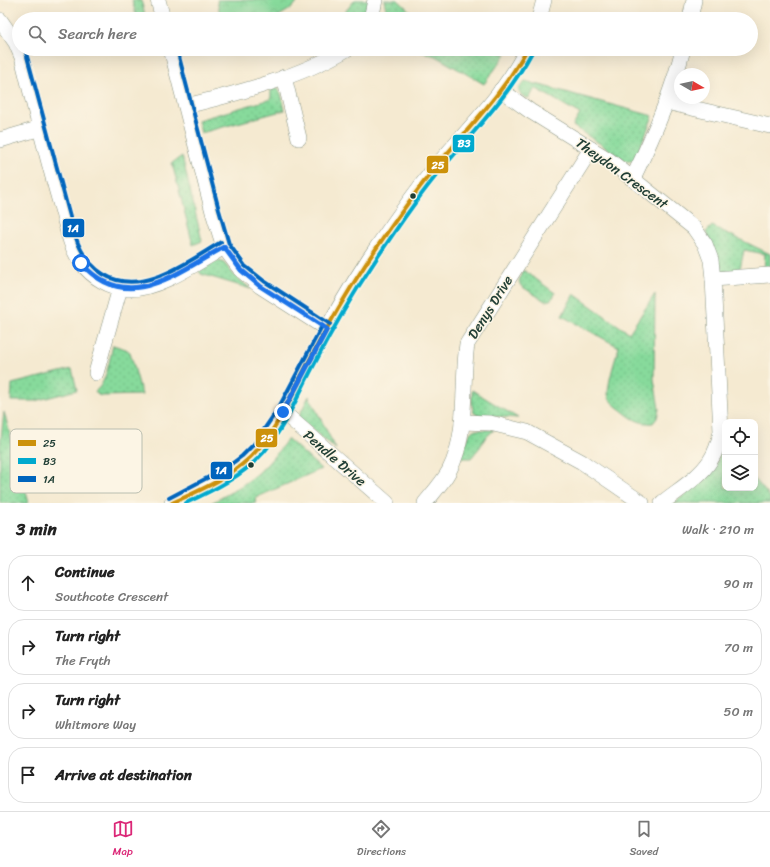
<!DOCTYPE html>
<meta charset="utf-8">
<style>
body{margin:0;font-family:Sriracha,sans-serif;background:#f2f2f2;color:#222}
.controls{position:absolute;right:12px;bottom:12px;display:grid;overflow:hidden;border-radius:8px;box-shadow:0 4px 16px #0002}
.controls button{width:36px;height:36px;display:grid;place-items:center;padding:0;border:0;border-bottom:1px solid #e0e0e0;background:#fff;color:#222;font:20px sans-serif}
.compass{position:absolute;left:674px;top:68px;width:36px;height:36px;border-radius:50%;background:#fff;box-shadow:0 4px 16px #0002;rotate:99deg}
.stop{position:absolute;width:12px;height:12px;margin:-9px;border:3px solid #1a73e8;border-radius:50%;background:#fff}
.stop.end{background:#1a73e8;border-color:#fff;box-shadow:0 1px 4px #0008}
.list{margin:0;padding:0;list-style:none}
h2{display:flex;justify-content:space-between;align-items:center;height:52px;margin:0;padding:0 16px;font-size:17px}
h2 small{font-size:13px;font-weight:400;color:#767676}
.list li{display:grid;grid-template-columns:26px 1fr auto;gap:12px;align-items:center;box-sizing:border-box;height:56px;margin:0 8px 8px;padding:0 8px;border:1px solid #e0e0e0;border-radius:16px}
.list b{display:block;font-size:15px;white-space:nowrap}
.list p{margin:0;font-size:13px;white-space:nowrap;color:#767676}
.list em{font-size:13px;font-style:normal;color:#767676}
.icon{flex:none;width:22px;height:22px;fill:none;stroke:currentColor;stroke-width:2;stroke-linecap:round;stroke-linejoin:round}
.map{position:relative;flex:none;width:770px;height:503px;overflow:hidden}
.search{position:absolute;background:#fff;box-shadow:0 4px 16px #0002;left:12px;right:12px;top:12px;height:44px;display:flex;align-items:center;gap:10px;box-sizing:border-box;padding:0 14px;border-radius:22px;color:#767676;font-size:15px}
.sheet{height:308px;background:#fff}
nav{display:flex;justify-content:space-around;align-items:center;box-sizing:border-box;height:56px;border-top:1px solid #e0e0e0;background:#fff;font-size:11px;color:#767676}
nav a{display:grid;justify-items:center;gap:2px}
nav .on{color:#db2777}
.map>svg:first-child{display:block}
.grass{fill:url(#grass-dots);stroke:#538c68}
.park{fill:url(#park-crowns);stroke:#538c68}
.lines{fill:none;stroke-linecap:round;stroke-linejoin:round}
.minor-casing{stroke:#8a9482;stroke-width:16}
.minor{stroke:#fff;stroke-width:15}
.bus-1-casing{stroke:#fcf5e5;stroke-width:7}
.bus-2-casing{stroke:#fcf5e5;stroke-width:7}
.bus-3-casing{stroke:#fcf5e5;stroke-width:7}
.bus-1{stroke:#cc910a;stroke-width:4}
.bus-2{stroke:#00a9ce;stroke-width:4}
.bus-3{stroke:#0065bd;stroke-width:4}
.route{stroke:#1a73e8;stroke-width:5}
.bus-dot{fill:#1f3d34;stroke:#fcf5e5;stroke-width:1.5}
.labels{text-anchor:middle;stroke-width:3;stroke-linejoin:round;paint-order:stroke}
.street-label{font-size:14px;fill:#1f3d34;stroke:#fcf5e5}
.key{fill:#fcf5e5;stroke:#babeb0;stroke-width:1}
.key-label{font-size:11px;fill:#1f3d34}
.line-badge{stroke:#fcf5e5;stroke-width:1.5}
.badge-label{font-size:11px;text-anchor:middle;font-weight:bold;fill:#fff}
</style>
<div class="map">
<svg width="770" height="503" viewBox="0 0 770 503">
<defs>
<pattern id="grass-dots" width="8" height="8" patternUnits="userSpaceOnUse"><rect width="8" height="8" fill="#87da9b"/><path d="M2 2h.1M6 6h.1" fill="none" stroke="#74bc86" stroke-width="1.8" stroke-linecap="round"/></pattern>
<pattern id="park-crowns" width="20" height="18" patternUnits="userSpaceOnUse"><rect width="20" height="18" fill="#87da9b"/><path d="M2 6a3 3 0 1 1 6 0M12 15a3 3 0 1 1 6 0" fill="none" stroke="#74bc86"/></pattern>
</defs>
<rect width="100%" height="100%" fill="#fcf5e5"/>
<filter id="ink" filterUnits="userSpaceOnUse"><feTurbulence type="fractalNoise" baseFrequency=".025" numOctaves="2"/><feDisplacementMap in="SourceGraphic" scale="8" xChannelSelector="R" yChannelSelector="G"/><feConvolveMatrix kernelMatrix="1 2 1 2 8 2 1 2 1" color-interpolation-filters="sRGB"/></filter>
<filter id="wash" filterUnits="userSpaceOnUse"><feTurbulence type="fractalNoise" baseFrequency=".012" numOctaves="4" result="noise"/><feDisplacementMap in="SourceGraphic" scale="16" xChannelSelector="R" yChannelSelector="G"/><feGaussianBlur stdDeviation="0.9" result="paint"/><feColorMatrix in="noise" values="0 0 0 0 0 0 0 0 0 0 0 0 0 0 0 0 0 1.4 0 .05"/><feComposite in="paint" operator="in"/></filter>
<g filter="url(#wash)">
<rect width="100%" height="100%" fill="#f5ead1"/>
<!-- grass -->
<g class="grass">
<path d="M132,0h9l5,19h-9z"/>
<path d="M355,0h15l-5,19h-26z"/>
<path d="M384,0h14l20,19h-33l2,-6z"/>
<path d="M413,49h77l16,5 -22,30 -49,-28z"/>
<path d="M525,81l128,35 -17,41 -3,4h-7l-53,-35 7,-12 -45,-26 -6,11c-12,-6 -13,-7 -4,-18z"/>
<path d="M271,88h7l3,6 4,16 -84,23 -3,-13 73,-21z"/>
<path d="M182,156l20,85 -9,4 -21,-82z"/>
<path d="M712,226l58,28v18h-6l1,-18 -21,-4 -4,19 -2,3h-15l-3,-3 -14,-37z"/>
<path d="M217,261l6,1 11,13 17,14 -50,-15 -2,-3z"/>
<path d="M522,271h3l30,22c-2,6 -4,7 -10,8l-24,-15 -2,-4z"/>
<path d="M574,294l55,39 26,-39 -1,85 5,30 -2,9 -4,5c-12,1 -19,-3 -28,-10 -6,-5 -13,-9 -16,-15 -4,-8 7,-41 10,-51l-57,-31z"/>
<path d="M113,345l13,4 4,3 12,43 -40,1 -4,-1 -3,-4c11,-5 15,-34 18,-46z"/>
<path d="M72,369l5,21 -42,11h-24l1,-17z"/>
<path d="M472,390l46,28 -39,-3 -5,-2 -2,-8z"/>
<path d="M309,396l27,53 -38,-31z"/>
<path d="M4,412l25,91h-29v-57z"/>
<path d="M473,430h21l-9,8 -5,9 -9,11h-10l9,-25z"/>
<path d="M288,439l33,30 -66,29 1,5h-45c14,-7 28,-15 41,-25 14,-10 25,-26 36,-39z"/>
<path d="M725,444v44h30v-9l15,18v6h-96l31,-25 9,-11z"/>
</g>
<!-- park -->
<path class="park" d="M217,0h82l-7,8 -18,11h-53z"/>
</g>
<g filter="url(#ink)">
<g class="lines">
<!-- minor casing -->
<g class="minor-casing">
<g id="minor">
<path d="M158,0l5,19"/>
<path d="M371,19l4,-19"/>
<path d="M539,19l5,-19"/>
<path d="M690,19l4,-19"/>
<path d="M0,20l16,23 6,14c13,51 25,102 40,152 5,18 8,39 20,54 10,14 28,25 46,26 30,1 70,-27 96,-42"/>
<path d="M171,49l42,163 11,35 17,23 19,16 67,43"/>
<path d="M284,77l15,61"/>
<path d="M501,90l29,21 79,49 85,68 11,16 6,16 2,19 8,152c-2,11 -5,21 -11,30 -11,17 -32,29 -48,42"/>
<path d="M666,102l104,24"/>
<path d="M186,106c53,-13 114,-29 161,-57"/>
<path d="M0,140l41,-12"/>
<path d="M633,178c20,-41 39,-84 50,-129"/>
<path d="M713,279l56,-4"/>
<path d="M96,373l24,-85"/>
<path d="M283,412l104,91"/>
<path d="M462,422l28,1 37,9 55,30 60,41"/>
<path d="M172,503c30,-14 64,-29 86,-54 21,-24 37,-60 52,-89 18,-34 38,-69 59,-101 21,-31 42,-62 66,-91 32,-38 70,-74 92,-119"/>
<path d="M425,503c8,-10 18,-21 24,-32 20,-38 12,-86 18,-127l124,-195"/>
</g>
</g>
<!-- minor -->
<use href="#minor" class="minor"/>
<!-- bus-1 casing -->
<g class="bus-1-casing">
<path id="bus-1" d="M172,503c31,-14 64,-28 86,-54 23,-26 36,-59 52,-89 18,-35 38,-69 59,-101 21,-31 42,-62 66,-91 32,-39 68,-74 92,-119"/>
</g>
<!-- bus-2 casing -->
<g class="bus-2-casing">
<path id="bus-2" d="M186,503c28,-13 57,-27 78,-51 22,-27 35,-59 51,-89 18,-35 38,-69 60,-102 20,-30 41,-62 65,-90 33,-39 68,-74 92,-119"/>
</g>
<!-- bus-3 casing -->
<g class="bus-3-casing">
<g id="bus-3">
<path d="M25,49l50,186c5,16 14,30 28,39 38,24 86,-13 118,-32"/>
<path d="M177,49l42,161 10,34 16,22 19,15 66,43"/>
<path d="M169,498l57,-30 16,-12 12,-12 24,-35 44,-83"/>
</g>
</g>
<!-- bus-1 -->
<use href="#bus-1" class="bus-1"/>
<!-- bus-2 -->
<use href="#bus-2" class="bus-2"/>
<!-- bus-3 -->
<use href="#bus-3" class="bus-3"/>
</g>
</g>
<g class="lines" filter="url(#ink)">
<!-- route -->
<path class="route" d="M81,263c46,52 95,10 143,-16l17,23 19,16 67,43 -44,83"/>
</g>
<!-- markers -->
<g class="bus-dot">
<circle cx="413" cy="196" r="3.5"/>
<circle cx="251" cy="465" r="3.5"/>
</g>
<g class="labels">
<!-- street labels -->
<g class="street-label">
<text transform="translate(622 173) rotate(36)" y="5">Theydon Crescent</text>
<text transform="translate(490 307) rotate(-58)" y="5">Denys Drive</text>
<text transform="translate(335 458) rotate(41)" y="5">Pendle Drive</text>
</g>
</g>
<!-- legend -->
<rect x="10" y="429" width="132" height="64" rx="6" class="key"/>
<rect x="18" y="440" width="18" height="6" fill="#cc910a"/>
<rect x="18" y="458" width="18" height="6" fill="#00a9ce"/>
<rect x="18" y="476" width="18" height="6" fill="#0065bd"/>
<g class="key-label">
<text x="43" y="447">25</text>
<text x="43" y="465">B3</text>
<text x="43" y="483">1A</text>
</g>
<g class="line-badge">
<rect x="452" y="134" width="23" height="19" rx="4" fill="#00a9ce"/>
<rect x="426" y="155" width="23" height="19" rx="4" fill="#cc910a"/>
<rect x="62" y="218" width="23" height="20" rx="4" fill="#0065bd"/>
<rect x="255" y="428" width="23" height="20" rx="4" fill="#cc910a"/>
<rect x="210" y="461" width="23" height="19" rx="4" fill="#0065bd"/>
</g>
<g class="badge-label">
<text x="464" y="147">B3</text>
<text x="438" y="169">25</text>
<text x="73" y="232">1A</text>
<text x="267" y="442">25</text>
<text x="221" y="474">1A</text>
</g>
</svg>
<div class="controls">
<button><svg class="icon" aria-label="locate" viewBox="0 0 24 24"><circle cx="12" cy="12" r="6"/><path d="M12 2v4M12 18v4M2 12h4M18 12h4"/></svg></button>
<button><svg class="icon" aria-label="layers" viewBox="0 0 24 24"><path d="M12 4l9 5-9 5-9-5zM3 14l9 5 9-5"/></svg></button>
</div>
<svg class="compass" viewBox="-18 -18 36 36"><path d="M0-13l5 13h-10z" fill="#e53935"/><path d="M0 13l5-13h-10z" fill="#767676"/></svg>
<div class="stop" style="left:81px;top:263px"></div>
<div class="stop end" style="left:283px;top:412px"></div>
<div class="search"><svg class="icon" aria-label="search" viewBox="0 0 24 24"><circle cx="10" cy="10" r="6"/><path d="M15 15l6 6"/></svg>Search here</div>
</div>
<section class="sheet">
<h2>3 min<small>Walk · 210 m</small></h2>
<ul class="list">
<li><svg class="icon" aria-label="ahead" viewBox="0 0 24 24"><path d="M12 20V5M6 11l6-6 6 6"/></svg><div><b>Continue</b><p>Southcote Crescent</p></div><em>90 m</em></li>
<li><svg class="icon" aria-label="right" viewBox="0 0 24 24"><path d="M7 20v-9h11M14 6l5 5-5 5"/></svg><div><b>Turn right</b><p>The Fryth</p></div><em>70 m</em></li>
<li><svg class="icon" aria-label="right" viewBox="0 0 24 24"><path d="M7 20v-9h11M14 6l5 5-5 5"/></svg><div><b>Turn right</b><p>Whitmore Way</p></div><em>50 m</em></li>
<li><svg class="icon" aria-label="arrive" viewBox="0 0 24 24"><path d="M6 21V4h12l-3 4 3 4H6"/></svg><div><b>Arrive at destination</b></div></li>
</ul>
</section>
<nav>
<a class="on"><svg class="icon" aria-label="map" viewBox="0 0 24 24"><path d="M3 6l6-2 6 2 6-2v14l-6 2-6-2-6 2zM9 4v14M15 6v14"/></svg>Map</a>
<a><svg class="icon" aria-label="directions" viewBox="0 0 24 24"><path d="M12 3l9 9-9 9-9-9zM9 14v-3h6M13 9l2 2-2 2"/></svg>Directions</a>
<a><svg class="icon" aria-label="saved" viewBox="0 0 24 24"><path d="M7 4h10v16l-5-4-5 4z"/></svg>Saved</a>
</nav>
